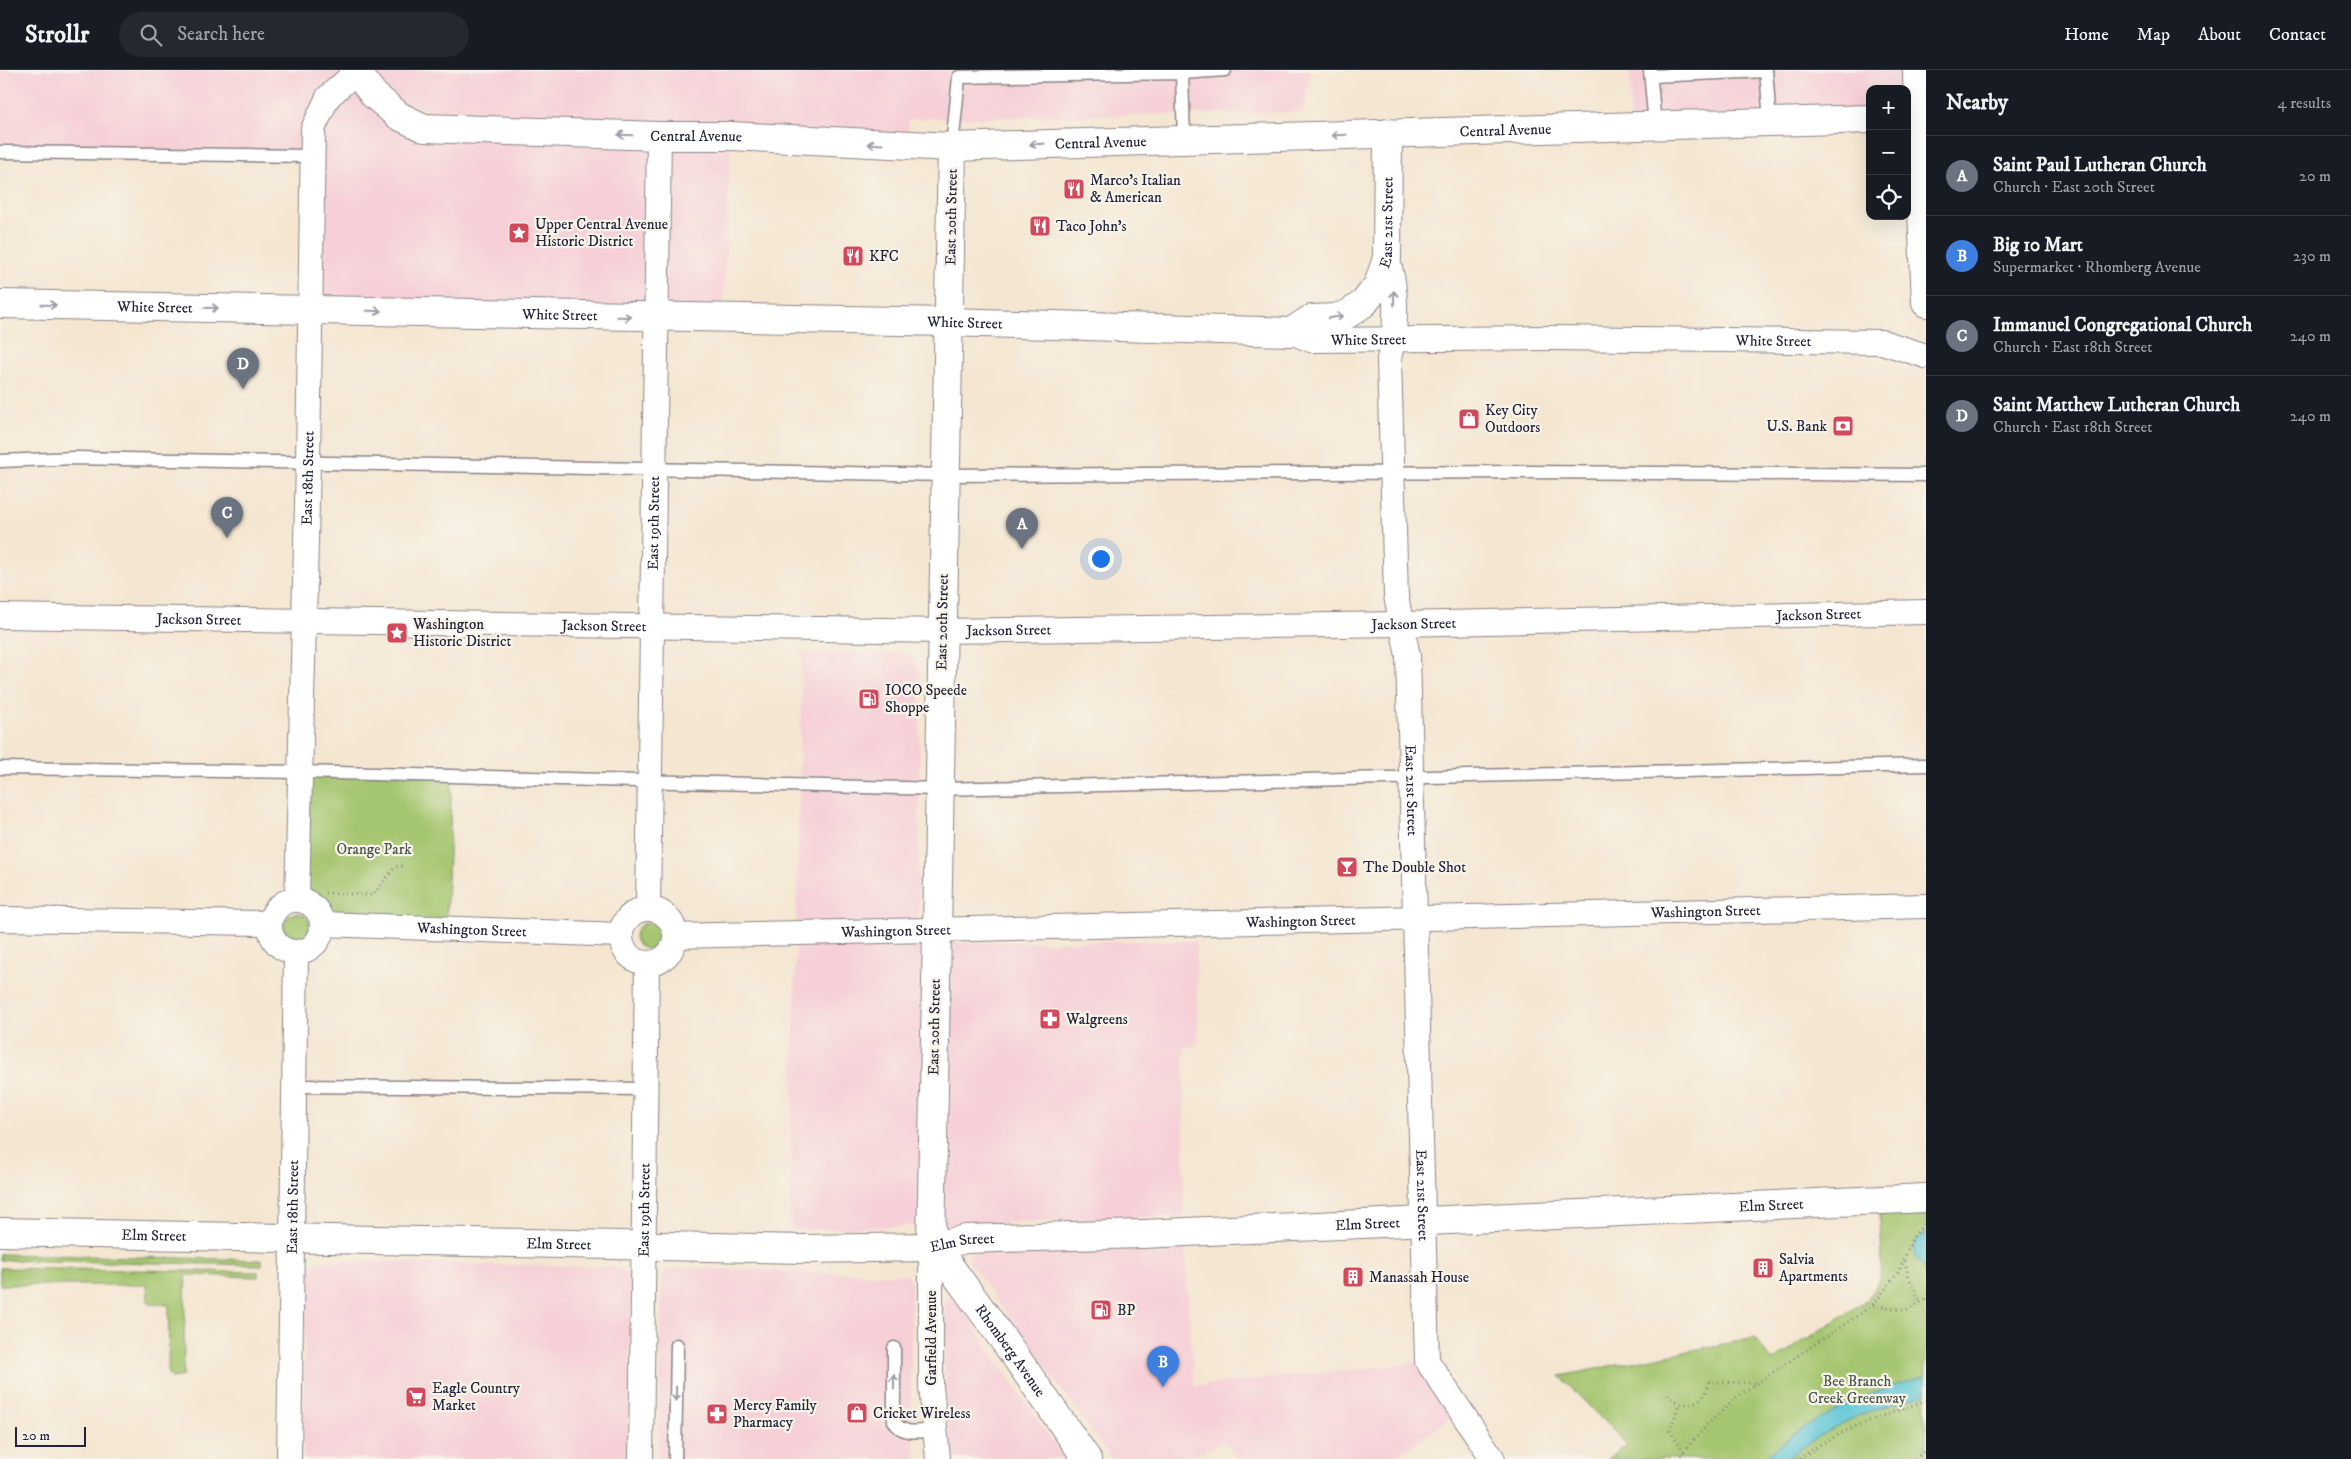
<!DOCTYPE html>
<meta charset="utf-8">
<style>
body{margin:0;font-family:"IM FELL DW Pica",serif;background:#242831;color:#f1f3f6}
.controls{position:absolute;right:15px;top:15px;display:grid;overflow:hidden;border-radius:10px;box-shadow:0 5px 20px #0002}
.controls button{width:45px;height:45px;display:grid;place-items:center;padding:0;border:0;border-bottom:1px solid #363941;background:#171b24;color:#f1f3f6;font:25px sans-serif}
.scale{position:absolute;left:15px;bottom:12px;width:71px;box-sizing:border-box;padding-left:5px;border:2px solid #22223b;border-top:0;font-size:14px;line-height:18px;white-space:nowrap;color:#22223b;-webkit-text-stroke:4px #f7f3e8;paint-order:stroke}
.you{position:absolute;left:1100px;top:488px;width:18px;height:18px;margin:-12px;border:4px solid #fff;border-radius:50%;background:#1a73e8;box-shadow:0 0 0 8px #1a73e833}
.badge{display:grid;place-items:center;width:32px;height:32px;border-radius:50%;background:#d1495b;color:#fff;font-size:16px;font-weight:700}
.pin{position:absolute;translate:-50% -41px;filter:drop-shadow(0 1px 2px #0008)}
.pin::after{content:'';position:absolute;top:26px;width:18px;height:15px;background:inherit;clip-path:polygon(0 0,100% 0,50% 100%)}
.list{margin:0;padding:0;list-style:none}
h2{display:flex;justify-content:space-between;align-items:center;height:65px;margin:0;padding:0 20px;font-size:21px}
h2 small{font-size:16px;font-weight:400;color:#9ea1a6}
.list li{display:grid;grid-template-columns:32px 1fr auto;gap:15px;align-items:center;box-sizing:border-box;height:80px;padding:0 20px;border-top:1px solid #363941}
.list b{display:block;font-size:19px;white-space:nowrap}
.list p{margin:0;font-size:16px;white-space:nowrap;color:#9ea1a6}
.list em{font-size:16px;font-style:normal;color:#9ea1a6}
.icon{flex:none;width:28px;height:28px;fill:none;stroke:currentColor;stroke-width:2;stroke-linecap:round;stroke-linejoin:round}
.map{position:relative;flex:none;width:1926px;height:1389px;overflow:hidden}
header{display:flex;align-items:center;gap:30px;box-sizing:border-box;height:70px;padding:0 25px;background:#171b24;border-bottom:1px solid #363941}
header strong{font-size:24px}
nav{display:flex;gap:28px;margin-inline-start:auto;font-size:18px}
.search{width:350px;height:45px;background:#242831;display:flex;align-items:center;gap:12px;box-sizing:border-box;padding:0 18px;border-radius:28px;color:#9ea1a6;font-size:19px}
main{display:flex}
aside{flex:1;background:#171b24}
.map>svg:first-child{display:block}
.built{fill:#f6cfd7}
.green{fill:#a5c66f;stroke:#647455}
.water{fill:#5cc6d6;stroke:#3f7488}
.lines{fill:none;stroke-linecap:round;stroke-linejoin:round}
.service-casing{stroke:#8b8486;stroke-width:15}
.minor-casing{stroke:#8b8486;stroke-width:26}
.tertiary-casing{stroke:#8b8486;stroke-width:30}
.secondary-casing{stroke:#8b8486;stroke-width:30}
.primary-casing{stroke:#8b8486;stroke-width:30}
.path{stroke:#8b8486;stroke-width:3;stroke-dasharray:1 4;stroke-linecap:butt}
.service{stroke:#fff;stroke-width:12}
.minor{stroke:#fff;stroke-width:24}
.tertiary{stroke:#fff;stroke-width:28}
.secondary{stroke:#fff;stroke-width:28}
.primary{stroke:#fff;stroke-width:28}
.oneway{stroke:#9c9ca7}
.labels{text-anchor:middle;stroke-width:4.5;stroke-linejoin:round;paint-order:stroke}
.street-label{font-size:15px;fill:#22223b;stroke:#f7f3e8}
.poi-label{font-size:15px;fill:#22223b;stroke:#f7f3e8;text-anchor:start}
.park-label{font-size:15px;fill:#49534b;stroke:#f7f3e8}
</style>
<header>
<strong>Strollr</strong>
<div class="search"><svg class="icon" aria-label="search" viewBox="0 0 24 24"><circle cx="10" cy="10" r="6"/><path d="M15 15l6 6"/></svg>Search here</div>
<nav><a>Home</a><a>Map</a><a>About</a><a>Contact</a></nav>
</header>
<main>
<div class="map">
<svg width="1926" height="1389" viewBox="0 0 1926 1389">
<rect width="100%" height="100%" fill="#f7f3e8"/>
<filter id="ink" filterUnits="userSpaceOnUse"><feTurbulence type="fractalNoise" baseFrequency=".02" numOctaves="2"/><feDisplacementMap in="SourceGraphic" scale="10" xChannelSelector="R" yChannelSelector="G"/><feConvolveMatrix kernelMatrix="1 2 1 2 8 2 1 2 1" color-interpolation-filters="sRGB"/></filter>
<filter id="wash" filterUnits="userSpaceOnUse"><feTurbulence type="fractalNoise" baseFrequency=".0096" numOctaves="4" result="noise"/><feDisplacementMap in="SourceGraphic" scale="20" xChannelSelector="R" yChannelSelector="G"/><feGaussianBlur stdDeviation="1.12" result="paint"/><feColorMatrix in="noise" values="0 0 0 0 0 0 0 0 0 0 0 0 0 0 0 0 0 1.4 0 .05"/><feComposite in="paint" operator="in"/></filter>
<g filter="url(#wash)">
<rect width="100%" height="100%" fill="#f4e6d1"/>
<!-- built -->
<g class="built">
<path d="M0,0h1311l-9,42 -393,7 -2,26 -176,-9 -8,183 -412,-10 1,-153 -312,-4z"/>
<path d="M1630,0h296l-19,19h-37v45l-239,5z"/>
<path d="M802,583h103l7,4 8,14 -2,272 278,-2 2,105 -14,1v169l-394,14z"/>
<path d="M1185,1177l9,139 222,-23 37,54 -61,42h-154l-13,-17 -40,17h-73l-142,-196 -1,-7 8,-4z"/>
<path d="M323,1191l290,6 9,3 6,6 3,11 -4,172h-323l1,-183 5,-10z"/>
<path d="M675,1198l233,7 3,6v134l5,44h-258l4,-179 2,-7z"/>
<path d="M949,1227l6,2 4,5 105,155h-110l-8,-44 -2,-110z"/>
</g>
<!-- green -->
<g class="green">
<path d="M300,702l152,4 -6,153 -126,-14 -5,-8 -8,-5z"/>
<circle cx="297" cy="856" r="13"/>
<circle cx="648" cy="866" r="13"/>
<path d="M1880,1143h46v246h-318l19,-14 -67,-69 195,-38 17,23 91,-58c28,-26 16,-57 17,-90z"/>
<path d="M0,1184l262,6v5l-262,-5z"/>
<path d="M0,1198l258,4v5l-72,-2 -3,101 -10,2 -5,-3 1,-70 -19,-1 -2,-3 -1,-16h-147z"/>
</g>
<!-- water -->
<g class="water">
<path d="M1926,1163v49l-2,-16c-14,-9 -13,-26 2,-33z"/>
<path d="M1926,1306v18l-68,21 -39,21 -33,23h-24c49,-41 103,-66 164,-83z"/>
</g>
</g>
<g filter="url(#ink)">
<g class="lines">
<!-- service casing -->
<g class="service-casing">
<g id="service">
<path d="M1650,0l5,55"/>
<path d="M1766,0l4,52"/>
<path d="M1182,3l43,-3"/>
<path d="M1651,6l115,-5"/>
<path d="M952,77l7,-70 223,-4 2,67"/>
<path d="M0,82l312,4"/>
<path d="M0,391l75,-3 871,17 582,-3 398,3"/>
<path d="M0,698l300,4 639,17 987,-24"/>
<path d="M295,1016l351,3"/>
<path d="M894,1278v73c8,15 26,10 40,9"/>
<path d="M675,1389l2,-114"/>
</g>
</g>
<!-- minor casing -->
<g class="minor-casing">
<g id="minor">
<path id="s1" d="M1387,188c11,31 10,69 2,101l7,237 12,60 19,705 66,98"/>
<path id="s2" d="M1291,262l20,8 241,-2 330,4 44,14"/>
<path id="s3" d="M0,546l942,15 460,-7 524,-12"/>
<circle cx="296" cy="856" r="26"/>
<path id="s4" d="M297,830l11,-437 5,-334 15,-32 28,-25"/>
<path id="s5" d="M648,839l11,-773"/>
<circle cx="648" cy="866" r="27"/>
<path d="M0,849l270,4"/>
<path id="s6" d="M323,854l298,11"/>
<path id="s7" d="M675,866l1251,-30"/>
<path d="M931,1177v139l7,73"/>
<path id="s8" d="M289,1389l7,-506"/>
<path id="s9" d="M641,1389l6,-496"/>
</g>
</g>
<!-- tertiary casing -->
<g class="tertiary-casing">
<g id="tertiary">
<path d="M1918,48l8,185"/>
<path id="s10" d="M952,77l-21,1100 35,-8 177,-5 783,-36"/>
</g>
</g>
<!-- secondary casing -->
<g class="secondary-casing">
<g id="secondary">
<path d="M1917,0l1,48"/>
<path id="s11" d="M0,1162l803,17 128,-2 17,17 60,82 79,113"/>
</g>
</g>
<!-- primary casing -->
<g class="primary-casing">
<g id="primary">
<path id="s12" d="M355,0l19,25 25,21 25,12 235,8h72l221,11 918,-28"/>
<path d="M1907,48l19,-1"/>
<path id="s13" d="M0,234l948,18 343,10 20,-13 24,-1 13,-4 16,-11 14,-18 9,-27 1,-125"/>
</g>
</g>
<!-- path -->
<g class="path">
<path d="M325,823l48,2 22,-28 7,-1"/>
<path d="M1905,1191l4,17 12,25"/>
<path d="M1873,1235l26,-34 14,-34 11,-13"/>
<path d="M1668,1324l11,10"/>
<path d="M1684,1382l-14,-21 9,-27c16,2 28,-6 30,-22l47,1"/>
<path d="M1677,1389l31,-35 30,-28 135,-91 33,5 20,-11"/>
<path d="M1799,1389c41,-30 79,-42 127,-58"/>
<path d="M1915,1389l11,-10"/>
</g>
<!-- service -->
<use href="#service" class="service"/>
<!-- minor -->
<use href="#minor" class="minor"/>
<!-- tertiary -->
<use href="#tertiary" class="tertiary"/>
<!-- secondary -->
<use href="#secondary" class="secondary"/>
<!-- primary -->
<use href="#primary" class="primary"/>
</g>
<!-- one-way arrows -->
<defs><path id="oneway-shaft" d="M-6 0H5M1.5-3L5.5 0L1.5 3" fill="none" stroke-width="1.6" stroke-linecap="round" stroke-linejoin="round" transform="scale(1.25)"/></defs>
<g class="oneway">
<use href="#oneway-shaft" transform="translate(625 65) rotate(-178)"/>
<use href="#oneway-shaft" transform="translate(1339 65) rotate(178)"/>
<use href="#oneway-shaft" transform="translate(875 74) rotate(-177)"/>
<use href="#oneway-shaft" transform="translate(1037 74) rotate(178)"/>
<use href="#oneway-shaft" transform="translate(1394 228) rotate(-92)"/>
<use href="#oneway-shaft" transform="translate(49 235) rotate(1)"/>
<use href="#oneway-shaft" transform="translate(211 238) rotate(1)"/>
<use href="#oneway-shaft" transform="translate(374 241) rotate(1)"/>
<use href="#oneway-shaft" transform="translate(624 247) rotate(1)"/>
<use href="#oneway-shaft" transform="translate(1336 247) rotate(-10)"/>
<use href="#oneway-shaft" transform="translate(894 1312) rotate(-90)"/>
<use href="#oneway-shaft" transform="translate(676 1324) rotate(91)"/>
</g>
</g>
<!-- icons -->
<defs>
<g id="restaurant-square" transform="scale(1.125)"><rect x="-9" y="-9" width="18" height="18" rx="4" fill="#d1495b" stroke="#f7f3e8"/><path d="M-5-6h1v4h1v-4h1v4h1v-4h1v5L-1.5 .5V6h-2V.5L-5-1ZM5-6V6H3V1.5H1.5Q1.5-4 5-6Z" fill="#fff"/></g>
<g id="sight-square" transform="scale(1.125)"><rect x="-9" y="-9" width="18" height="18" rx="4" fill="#d1495b" stroke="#f7f3e8"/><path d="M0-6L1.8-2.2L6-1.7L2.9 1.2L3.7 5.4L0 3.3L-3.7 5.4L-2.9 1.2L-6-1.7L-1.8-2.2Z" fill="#fff"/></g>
<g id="shop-square" transform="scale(1.125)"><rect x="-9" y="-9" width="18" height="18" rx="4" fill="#d1495b" stroke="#f7f3e8"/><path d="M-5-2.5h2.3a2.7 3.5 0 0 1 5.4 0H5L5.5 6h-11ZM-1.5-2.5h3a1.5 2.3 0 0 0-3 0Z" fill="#fff"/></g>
<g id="bank-square" transform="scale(1.125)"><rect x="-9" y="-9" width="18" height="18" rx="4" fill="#d1495b" stroke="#f7f3e8"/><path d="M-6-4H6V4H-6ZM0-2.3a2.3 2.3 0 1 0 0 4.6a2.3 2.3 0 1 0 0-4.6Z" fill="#fff"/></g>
<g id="fuel-square" transform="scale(1.125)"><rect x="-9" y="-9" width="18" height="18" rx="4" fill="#d1495b" stroke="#f7f3e8"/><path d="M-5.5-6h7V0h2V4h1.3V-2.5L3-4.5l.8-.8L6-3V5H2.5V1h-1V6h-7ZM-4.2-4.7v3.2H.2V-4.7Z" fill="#fff"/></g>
<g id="bar-square" transform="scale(1.125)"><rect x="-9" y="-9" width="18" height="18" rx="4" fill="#d1495b" stroke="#f7f3e8"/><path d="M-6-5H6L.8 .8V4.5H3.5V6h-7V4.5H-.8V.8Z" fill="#fff"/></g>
<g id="pharmacy-square" transform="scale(1.125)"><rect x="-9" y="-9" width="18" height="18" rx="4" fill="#d1495b" stroke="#f7f3e8"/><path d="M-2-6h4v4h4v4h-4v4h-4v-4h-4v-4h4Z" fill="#fff"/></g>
<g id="building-square" transform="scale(1.125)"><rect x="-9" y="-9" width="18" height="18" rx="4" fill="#d1495b" stroke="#f7f3e8"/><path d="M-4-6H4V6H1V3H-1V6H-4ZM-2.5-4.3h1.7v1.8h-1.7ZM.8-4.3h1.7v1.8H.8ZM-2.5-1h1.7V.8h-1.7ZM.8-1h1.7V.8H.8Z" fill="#fff"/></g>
<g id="supermarket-square" transform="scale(1.125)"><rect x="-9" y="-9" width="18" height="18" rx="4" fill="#d1495b" stroke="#f7f3e8"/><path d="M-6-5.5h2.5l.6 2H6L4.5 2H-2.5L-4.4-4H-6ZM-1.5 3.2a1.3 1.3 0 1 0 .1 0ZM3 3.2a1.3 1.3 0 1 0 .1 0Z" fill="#fff"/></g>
</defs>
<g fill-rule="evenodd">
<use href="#restaurant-square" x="1074" y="119"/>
<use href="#restaurant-square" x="1040" y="156"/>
<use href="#sight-square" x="519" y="163"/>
<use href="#restaurant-square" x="853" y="186"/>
<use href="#shop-square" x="1469" y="349"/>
<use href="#bank-square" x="1843" y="356"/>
<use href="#sight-square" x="397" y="563"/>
<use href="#fuel-square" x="869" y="629"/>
<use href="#bar-square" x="1347" y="797"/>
<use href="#pharmacy-square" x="1050" y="949"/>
<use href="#building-square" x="1763" y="1198"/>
<use href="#building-square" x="1353" y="1207"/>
<use href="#fuel-square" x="1101" y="1240"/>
<use href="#supermarket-square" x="416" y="1327"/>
<use href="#shop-square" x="857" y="1343"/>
<use href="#pharmacy-square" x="717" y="1344"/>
</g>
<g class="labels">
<!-- street labels -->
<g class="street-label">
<text dy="5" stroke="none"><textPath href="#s12" startOffset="1174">Central Avenue</textPath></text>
<text dy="5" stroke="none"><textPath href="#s12" startOffset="364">Central Avenue</textPath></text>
<text dy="5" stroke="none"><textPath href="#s12" startOffset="769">Central Avenue</textPath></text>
<text transform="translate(951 147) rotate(-89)" y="5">East 20th Street</text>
<text dy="5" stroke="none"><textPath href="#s13" startOffset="1459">East 21st Street</textPath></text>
<text dy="5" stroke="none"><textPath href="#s13" startOffset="155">White Street</textPath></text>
<text dy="5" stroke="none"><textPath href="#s13" startOffset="560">White Street</textPath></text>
<text dy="5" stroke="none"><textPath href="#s13" startOffset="965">White Street</textPath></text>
<text dy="5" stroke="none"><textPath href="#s2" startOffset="79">White Street</textPath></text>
<text dy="5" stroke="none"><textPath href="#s2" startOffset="484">White Street</textPath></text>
<text dy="5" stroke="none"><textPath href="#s4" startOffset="422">East 18th Street</textPath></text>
<text dy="5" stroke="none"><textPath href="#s5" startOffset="386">East 19th Street</textPath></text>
<text dy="5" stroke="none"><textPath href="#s3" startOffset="1819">Jackson Street</textPath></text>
<text dy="5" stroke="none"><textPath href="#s3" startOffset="199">Jackson Street</textPath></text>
<text transform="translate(942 552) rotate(-89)" y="5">East 20th Street</text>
<text dy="5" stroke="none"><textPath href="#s3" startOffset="1414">Jackson Street</textPath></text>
<text dy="5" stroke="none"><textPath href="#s3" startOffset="604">Jackson Street</textPath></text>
<text dy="5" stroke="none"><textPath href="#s3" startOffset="1009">Jackson Street</textPath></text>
<text dy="5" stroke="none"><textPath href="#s1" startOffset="535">East 21st Street</textPath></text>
<text dy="5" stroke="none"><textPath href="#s7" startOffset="1031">Washington Street</textPath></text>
<text dy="5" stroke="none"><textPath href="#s7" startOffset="626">Washington Street</textPath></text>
<text dy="5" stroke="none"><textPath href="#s6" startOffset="149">Washington Street</textPath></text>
<text dy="5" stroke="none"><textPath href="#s7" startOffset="221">Washington Street</textPath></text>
<text transform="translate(934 957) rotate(-89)" y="5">East 20th Street</text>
<text dy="5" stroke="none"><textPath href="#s1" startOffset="940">East 21st Street</textPath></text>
<text dy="5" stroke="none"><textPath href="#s10" startOffset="1942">Elm Street</textPath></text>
<text dy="5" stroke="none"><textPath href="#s8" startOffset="252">East 18th Street</textPath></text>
<text dy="5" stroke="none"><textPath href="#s9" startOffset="249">East 19th Street</textPath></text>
<text dy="5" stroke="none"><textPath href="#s10" startOffset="1538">Elm Street</textPath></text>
<text dy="5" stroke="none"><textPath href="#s11" startOffset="154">Elm Street</textPath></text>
<text dy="5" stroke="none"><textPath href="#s10" startOffset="1132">Elm Street</textPath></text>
<text dy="5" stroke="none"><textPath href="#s11" startOffset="559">Elm Street</textPath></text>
<text transform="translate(931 1268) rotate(-90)" y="5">Garfield Avenue</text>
<text dy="5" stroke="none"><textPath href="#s11" startOffset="1062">Rhomberg Avenue</textPath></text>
</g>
<!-- poi labels -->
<g class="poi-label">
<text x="1090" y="115">Marco's Italian<tspan x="1090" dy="17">&amp; American</tspan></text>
<text x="535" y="159">Upper Central Avenue<tspan x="535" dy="17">Historic District</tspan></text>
<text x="1056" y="161">Taco John's</text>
<text x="869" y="191">KFC</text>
<text x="1485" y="345">Key City<tspan x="1485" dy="17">Outdoors</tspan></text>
<text x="1827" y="361" text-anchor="end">U.S. Bank</text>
<text x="413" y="559">Washington<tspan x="413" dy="17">Historic District</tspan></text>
<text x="885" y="625">IOCO Speede<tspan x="885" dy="17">Shoppe</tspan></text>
<text x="1363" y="802">The Double Shot</text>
<text x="1066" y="954">Walgreens</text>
<text x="1779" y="1194">Salvia<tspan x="1779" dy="17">Apartments</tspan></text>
<text x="1369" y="1212">Manassah House</text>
<text x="1117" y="1245">BP</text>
<text x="432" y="1323">Eagle Country<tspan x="432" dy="17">Market</tspan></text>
<text x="733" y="1340">Mercy Family<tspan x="733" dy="17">Pharmacy</tspan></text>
<text x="873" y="1348">Cricket Wireless</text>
</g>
<!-- park labels -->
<g class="park-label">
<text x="374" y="784">Orange Park</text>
<text x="1857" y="1316">Bee Branch<tspan x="1857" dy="17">Creek Greenway</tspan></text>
</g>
</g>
</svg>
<div class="controls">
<button>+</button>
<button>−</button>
<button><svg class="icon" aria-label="locate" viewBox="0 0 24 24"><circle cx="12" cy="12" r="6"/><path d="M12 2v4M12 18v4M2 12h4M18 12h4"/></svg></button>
</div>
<div class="scale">20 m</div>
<div class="you"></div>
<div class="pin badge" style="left:1022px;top:479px;background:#6b7280">A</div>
<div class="pin badge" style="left:1163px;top:1317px;background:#3f7fe0">B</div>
<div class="pin badge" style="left:227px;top:468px;background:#6b7280">C</div>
<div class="pin badge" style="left:243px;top:319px;background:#6b7280">D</div>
</div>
<aside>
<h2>Nearby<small>4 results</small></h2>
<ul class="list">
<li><span class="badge" style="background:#6b7280">A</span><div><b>Saint Paul Lutheran Church</b><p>Church · East 20th Street</p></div><em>20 m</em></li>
<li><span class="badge" style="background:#3f7fe0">B</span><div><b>Big 10 Mart</b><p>Supermarket · Rhomberg Avenue</p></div><em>230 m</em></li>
<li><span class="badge" style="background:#6b7280">C</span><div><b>Immanuel Congregational Church</b><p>Church · East 18th Street</p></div><em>240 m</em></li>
<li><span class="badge" style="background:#6b7280">D</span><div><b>Saint Matthew Lutheran Church</b><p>Church · East 18th Street</p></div><em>240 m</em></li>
</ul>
</aside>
</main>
